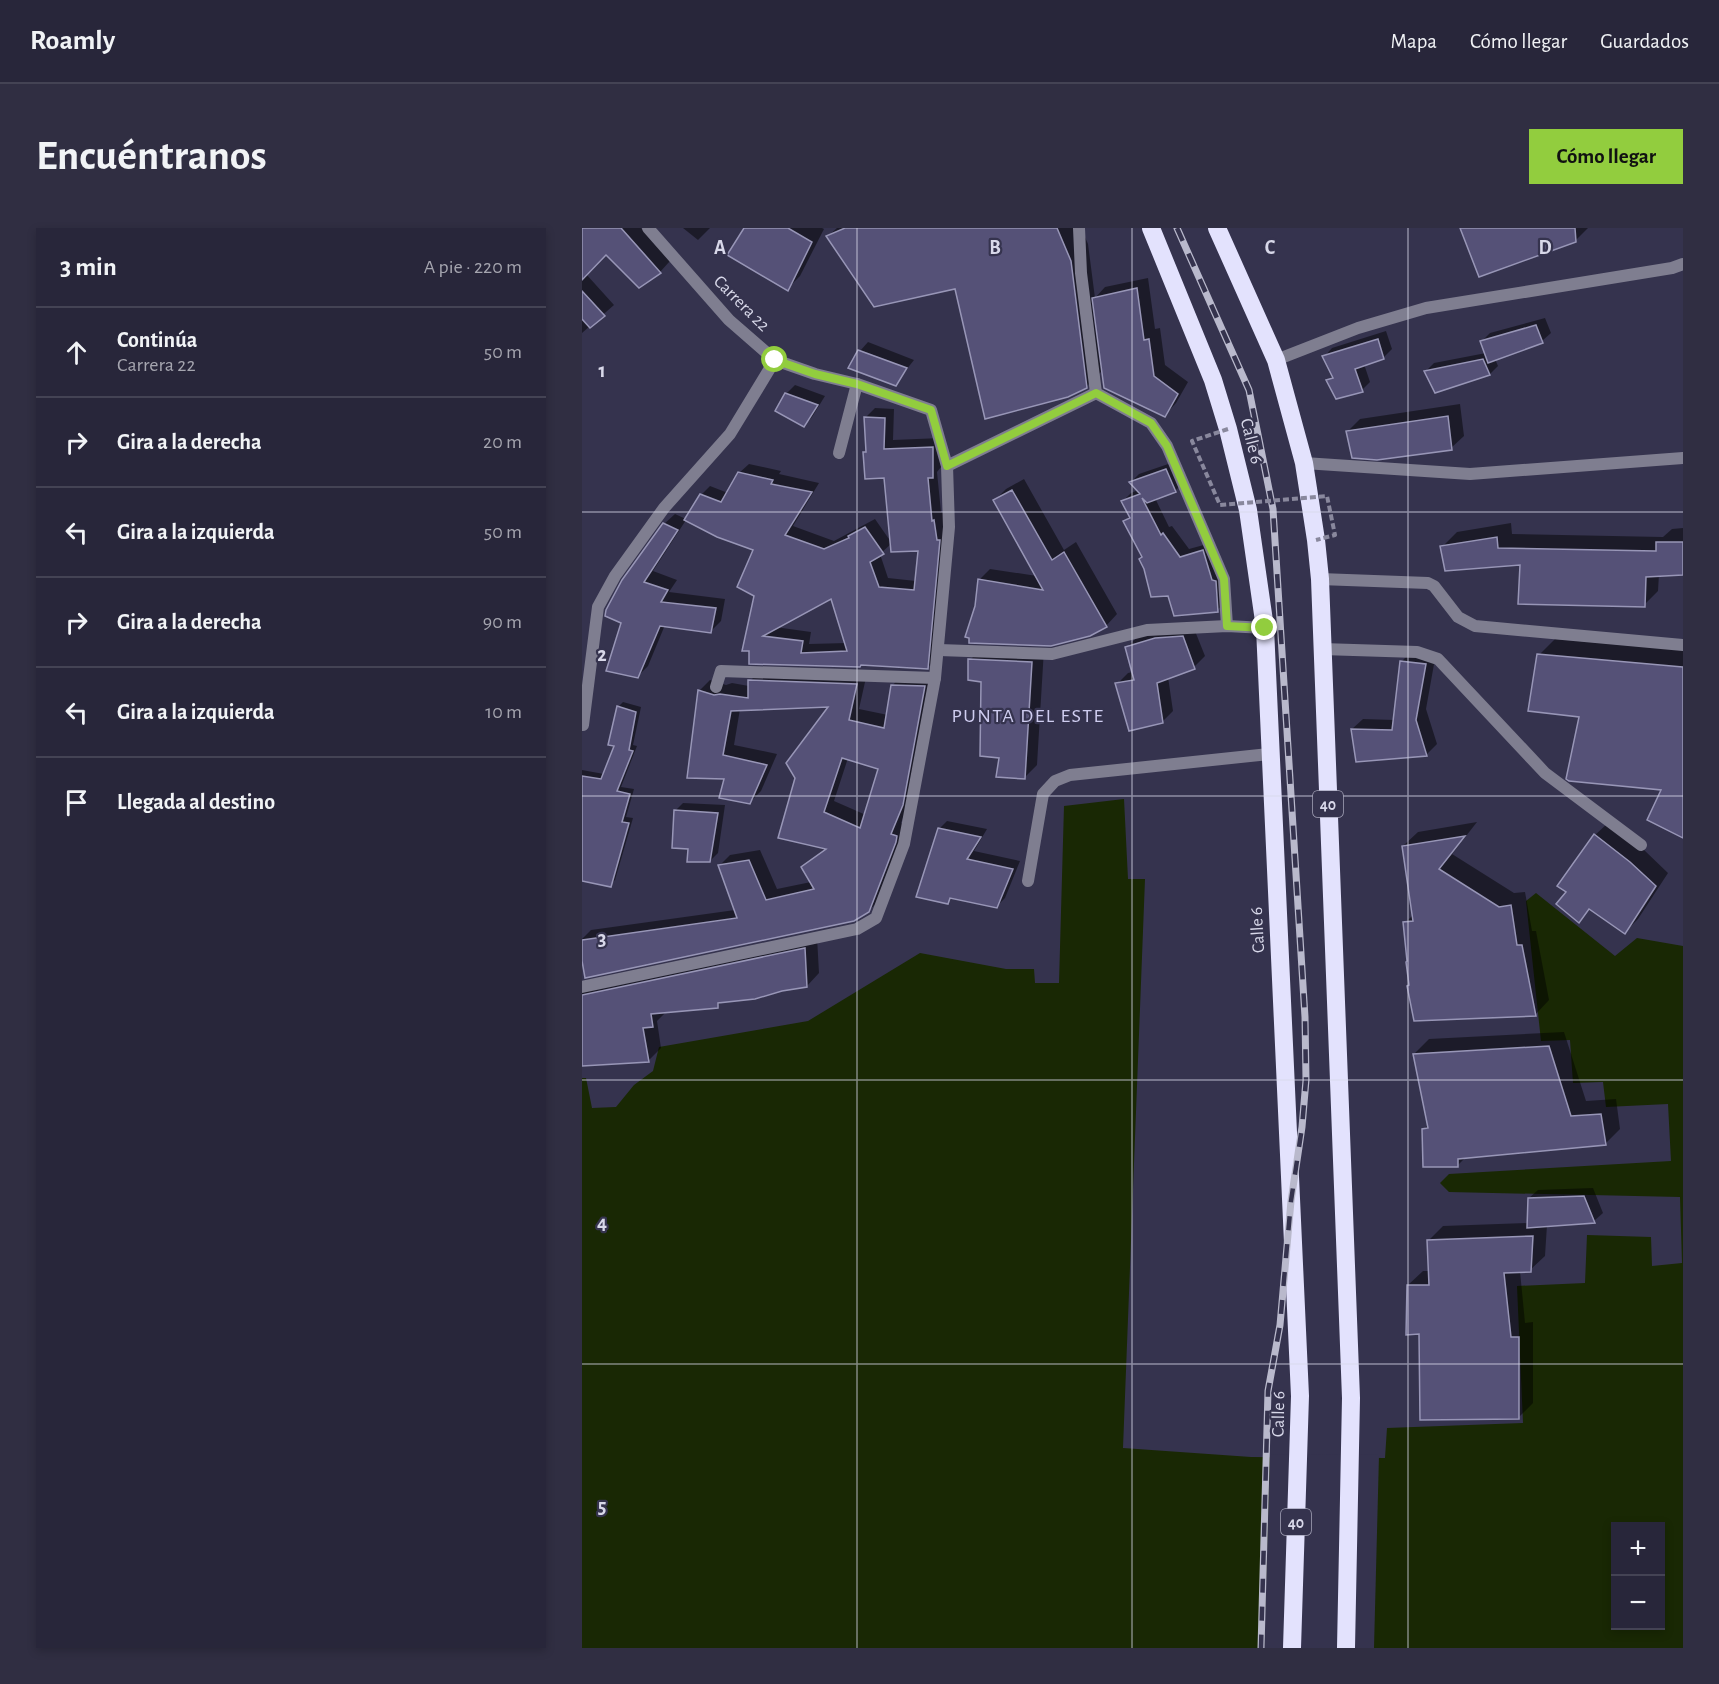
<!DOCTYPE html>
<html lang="es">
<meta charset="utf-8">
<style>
body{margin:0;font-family:"Alegreya Sans",sans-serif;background:#302e42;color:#f1f3f6}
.controls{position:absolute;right:18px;bottom:18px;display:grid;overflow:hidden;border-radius:0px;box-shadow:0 3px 9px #0003}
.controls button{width:54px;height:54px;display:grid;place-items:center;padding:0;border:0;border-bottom:2px solid #444354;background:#28263a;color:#f1f3f6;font:30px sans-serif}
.stop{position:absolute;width:18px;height:18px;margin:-14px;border:4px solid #92cd3e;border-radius:50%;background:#fff}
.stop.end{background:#92cd3e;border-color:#fff;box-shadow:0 2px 6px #0008}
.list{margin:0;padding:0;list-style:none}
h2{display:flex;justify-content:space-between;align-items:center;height:78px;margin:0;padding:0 24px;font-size:26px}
h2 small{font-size:20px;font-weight:400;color:#a5a5af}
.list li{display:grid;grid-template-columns:39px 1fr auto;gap:18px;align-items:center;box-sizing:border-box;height:90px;padding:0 24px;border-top:2px solid #444354}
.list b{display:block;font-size:22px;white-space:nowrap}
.list p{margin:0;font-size:20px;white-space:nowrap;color:#a5a5af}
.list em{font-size:20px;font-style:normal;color:#a5a5af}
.icon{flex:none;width:33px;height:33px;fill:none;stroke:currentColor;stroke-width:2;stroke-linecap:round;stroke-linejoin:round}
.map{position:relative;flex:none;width:1101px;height:1420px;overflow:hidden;border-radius:0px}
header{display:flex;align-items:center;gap:36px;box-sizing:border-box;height:84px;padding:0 30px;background:#28263a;border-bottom:2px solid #444354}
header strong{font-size:28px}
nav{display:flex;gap:33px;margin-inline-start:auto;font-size:21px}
.intro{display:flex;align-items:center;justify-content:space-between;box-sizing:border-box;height:144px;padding:0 36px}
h1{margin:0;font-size:42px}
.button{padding:15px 27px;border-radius:0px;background:#92cd3e;color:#111;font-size:21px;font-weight:700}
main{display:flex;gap:36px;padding:0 36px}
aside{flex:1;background:#28263a;border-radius:0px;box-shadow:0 3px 9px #0003}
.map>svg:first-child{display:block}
.water{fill:#192804;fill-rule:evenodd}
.pier{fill:#35334e}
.shadow{fill:#0007;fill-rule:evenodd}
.building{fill:#555177;stroke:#9896b7;stroke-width:1.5;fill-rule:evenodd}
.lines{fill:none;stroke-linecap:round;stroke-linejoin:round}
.lane{stroke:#7f7e90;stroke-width:12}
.street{stroke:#7f7e90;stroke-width:12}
.highway{stroke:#e3e2fd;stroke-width:18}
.rail-casing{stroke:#b9b9cc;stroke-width:7}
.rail{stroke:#35334e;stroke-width:4.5;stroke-dasharray:14;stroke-linecap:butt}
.path-bridge{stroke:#89889d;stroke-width:4;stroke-dasharray:6 3;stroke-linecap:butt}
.route{stroke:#92cd3e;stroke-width:8}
.grid{fill:none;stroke:#d8d8e9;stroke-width:1.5;stroke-opacity:0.55}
.labels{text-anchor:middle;stroke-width:4.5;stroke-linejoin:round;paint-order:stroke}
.shield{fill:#35334e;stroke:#a7a6ba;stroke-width:1.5}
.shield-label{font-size:16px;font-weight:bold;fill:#d8d8e9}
.street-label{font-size:18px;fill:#d8d8e9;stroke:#35334e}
.neighbourhood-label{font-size:20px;letter-spacing:1.5px;fill:#cfcdf0;stroke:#35334e}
.grid-label{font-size:20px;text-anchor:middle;font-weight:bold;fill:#d8d8e9;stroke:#35334e;stroke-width:4.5;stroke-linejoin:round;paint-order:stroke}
</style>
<header>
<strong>Roamly</strong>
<nav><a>Mapa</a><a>Cómo llegar</a><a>Guardados</a></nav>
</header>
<div class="intro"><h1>Encuéntranos</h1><a class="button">Cómo llegar</a></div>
<main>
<aside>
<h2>3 min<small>A pie · 220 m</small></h2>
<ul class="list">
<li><svg class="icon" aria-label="ahead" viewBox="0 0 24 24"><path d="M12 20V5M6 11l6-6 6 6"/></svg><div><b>Continúa</b><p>Carrera 22</p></div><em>50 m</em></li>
<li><svg class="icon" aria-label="right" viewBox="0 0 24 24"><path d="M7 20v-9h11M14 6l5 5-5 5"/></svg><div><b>Gira a la derecha</b></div><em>20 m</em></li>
<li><svg class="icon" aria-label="left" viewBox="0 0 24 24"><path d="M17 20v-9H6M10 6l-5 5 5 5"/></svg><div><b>Gira a la izquierda</b></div><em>50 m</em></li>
<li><svg class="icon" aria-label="right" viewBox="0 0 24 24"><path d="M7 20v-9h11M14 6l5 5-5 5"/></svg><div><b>Gira a la derecha</b></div><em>90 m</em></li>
<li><svg class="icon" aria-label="left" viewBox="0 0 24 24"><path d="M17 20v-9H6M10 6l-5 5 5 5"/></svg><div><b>Gira a la izquierda</b></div><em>10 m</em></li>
<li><svg class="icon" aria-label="arrive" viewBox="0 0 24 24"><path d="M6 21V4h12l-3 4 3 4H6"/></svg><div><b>Llegada al destino</b></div></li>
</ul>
</aside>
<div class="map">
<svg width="1101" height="1420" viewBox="0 0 1101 1420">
<rect width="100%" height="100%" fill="#35334e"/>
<!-- water -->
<path class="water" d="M542,571l4,80h17l-22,569 128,9 134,1 2,-30 136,-5 -6,-137 68,-3 2,-48 64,2 1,29 30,-3 -2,-66 -231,-5 -9,-9 9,-9 222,-13 -3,-57 -62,3 -3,-25 -30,1 -3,-43 -29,1 -15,-140 10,-8 79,63 22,-18 46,8v702h-1101v-570h4l6,30 24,-1 18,-22 19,-14 6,-24 149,-26 112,-68 86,16h28l1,14h24l5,-177zM1034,1298h44v100h-44z"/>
<!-- pier -->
<path class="pier" d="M688,1226l109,1 -5,193h-110z"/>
<!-- shadow -->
<g class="shadow">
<path d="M0,0h59l29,33 -10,11 -21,14 -33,-33 -20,21 28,31 -32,28z"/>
<path d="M101,0h27l-12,12z"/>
<path d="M164,0h76l2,1 -24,47 -13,13z"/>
<path d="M255,0h244l7,16 7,54 10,-11 43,-9 7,51 5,-1 5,37 23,17 -12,21 -11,12 -62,-45 -17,17 -130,-100 -128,-51z"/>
<path d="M879,0h127l-13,13z"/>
<path d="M963,90l6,15 -9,8 -47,18 3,7 -8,8 -65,-2 9,-9 52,-10 -4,-12 8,-8z"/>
<path d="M804,103l6,18 -8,8 -20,7 6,18 -8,8 -34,-9 5,-6 -9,-18 8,-9z"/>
<path d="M286,114l46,18 -19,24 -35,-33z"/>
<path d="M213,157l30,11 -13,21 -8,9 -18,-32z"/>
<path d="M878,176l4,32 -13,12 -104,-16 13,-13z"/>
<path d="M293,180l19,1 -1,31 48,-2v29l-4,5 4,40h2l3,19 -10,128 -9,9 -65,-4 -112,-2 6,-67 -1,-46 -69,-29 -33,51 24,9 -8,12 56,7 -4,22 -10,10 -46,-6 -17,41 -10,10 -30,-6 56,-146 11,-10 11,5 15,-24 9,-9 18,7 11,-20 10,-9 32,7 -2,3 40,9 -26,43 41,15 41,-22 16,23 -6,-66 -20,-24 3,-3 -2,-32zM309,316l28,5 -3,32 -28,-3 -8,-24zM250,368l15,47 -38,1 2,-12 -36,-5z"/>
<path d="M592,234l10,20 -9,9 -20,7 14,29 3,-1 17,23 22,-6 15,59 -9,8 -48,-16 -25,-37 -19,-36 5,-5 -7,-15 8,-8 7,-3 -7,-8 8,-8z"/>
<path d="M442,251l40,71 12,-8 41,72 -11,12 -129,-20 2,-26 11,-11 47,7 -43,-75 12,-12z"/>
<path d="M929,295l1,11 151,3 9,-8 11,-1v45l-24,1 -1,17 -14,14 -123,-41 -79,-17 15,-15z"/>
<path d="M611,398l12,30 -11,11 -26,10 5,34 -11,11 -45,-38 11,-11 5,-1 -7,-24 11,-11z"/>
<path d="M973,411l128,11v186l-19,-47 -83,-74 -42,-60z"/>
<path d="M401,419l61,2 -7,116 -13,13 -42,-97 -12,-21z"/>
<path d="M830,423l24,2 -10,56 11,35 -11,11 -74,-26 11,-10 32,1 6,-58z"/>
<path d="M179,442l106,3 -8,36 29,6 4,-29 11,-12 32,1 -22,117 -12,31 6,2 -27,75 -12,11 -286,41v-13l9,-9 144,-20 -16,-44 11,-11 30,-5 17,39 34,-7 -8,-14 24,-21 -47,-10 51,-132 -91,4 -6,36 43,9 -16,37 -11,11 -24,-24 -27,-87 11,-11 16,5 6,-2 17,3 1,-5zM266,530l32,10 -14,47 -32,-14z"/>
<path d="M41,474l18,5 -8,38 4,1 -16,41 13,2 -8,28 7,1 -18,62 -5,5 -28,-30v-85l22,4 12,-30 2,-37z"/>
<path d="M101,575l42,2 -7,48 -8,8 -20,-14 -15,-36z"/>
<path d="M365,593l40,8 -13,22 46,10 -15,37 -9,9 -44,-10 -5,5 -8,-73z"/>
<path d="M895,594l-25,32 62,39 11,-1 7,39h4l13,69 -14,15 -125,-30 -5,-62 9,-9 -11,-68 15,-14z"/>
<path d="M1026,595l35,26 25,24 -30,46 -13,13 -34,-24 -12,13 -10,-29 26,-57z"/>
<path d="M235,709l2,36 -12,13 -84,15 -6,5 -52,7 -8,8 4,27 -12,12 -67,4v-78z"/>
<path d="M982,804l22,69 30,-2 4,30 -15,15 -139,13 -8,8 -34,-36 4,-4 -14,-71 15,-15z"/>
<path d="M1011,960l10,25 -9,8 -47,4 -2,31 -15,14 -10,1 5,52 8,-1v81l-15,15 -97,-85 -13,-48 15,-14h7l-2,-30 15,-15 86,-3v-25l9,-8z"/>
</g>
<!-- building -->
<g class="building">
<path d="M0,0h39l40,45 -22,15 -33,-33 -24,25z"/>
<path d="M162,0h44l24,14 -24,49 -61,-36z"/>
<path d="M263,0h212l14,33 16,127 -19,9 -83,22 -30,-130 -81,18 -48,-71z"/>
<path d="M878,0h115l1,14 -97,35z"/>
<path d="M555,60l7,52 5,-1 5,37 24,18 -13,23 -61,-29 -12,-90z"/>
<path d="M0,63l23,25 -15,12 -8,-9z"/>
<path d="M954,97l7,18 -55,20 -8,-22z"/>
<path d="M796,111l6,20 -29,10 8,23 -27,7 -10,-19 7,-2 -11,-22z"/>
<path d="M276,122l49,18 -11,18 -48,-18z"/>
<path d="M901,131l7,16 -55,18 -11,-22z"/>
<path d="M203,165l33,12 -14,22 -29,-16z"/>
<path d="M866,188l4,34 -75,10 -25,-2 -6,-27z"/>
<path d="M282,189l21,1 -1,31 49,-2v31h-5l4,43 2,-1 3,20h3l-12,129 -67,-4 -1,2 -111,-3v-13h-7l12,-55 -17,-9 16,-37 -36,-13 -33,-17 16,-26 21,8 17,-30 35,8 -2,4 41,8 -27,43 39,14 25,-11 -1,-2 17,-9 19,27 -14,8 9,25 35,3 4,-39 -27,1 -7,-74 -19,1 -2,-27h3zM249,371l16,52 -46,2 2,-12 -40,-5z"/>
<path d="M584,241l10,23 -29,11 -5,-5 19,37 2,-2 17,24 23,-7 9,30 4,1 2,31 -44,4 -6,-20 -17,1 -7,-28 -5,-10 3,-2 -19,-36 7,-3 -9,-17 19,-7 -11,-12z"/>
<path d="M430,262l40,70 12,-8 43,75 -17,9 -39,10 -82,-3v-5l-4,-1 10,-31 3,-27 65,11 -50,-90z"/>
<path d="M81,295l15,7 -34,52 24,8 -7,12 55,6 -5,25 -51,-7 -22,52 -32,-7 15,-48 -16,-7 1,-6 16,-30z"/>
<path d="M915,309l1,11 158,3v-9h27v33l-37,2 -1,30 -127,-3 2,-39 -75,6 -5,-25z"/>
<path d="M601,408l12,33 -38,14 6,40 -34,8 -14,-48 19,-3 -9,-33 30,-9z"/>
<path d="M955,426l146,13v171l-36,-18 14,-30 -92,-9 -3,-2 13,-62 -51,-6z"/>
<path d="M386,431l64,3 -7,117 -29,-2 3,-19 -19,-2 1,-74 -13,-2z"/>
<path d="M818,433l26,3 -10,56 11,36 -71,6 -5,-33 41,1z"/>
<path d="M166,452l109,4 -8,36 35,8 7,-43 34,1 -22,119 -12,29 6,2 -1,6 -27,70 -15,9 -269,57 -3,-17v-21l155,-22 -19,-53 31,-5 17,40 48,-11 -13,-22 25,-18 -48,-11 17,-60 -9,-15 42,-56 -97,4 -8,44 44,10 -17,39 -31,-6 5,-19 -37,-1 11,-88 16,5 6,-1 28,4zM260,530l36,11 -18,59 -36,-16z"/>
<path d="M35,478l19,6 -7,38 4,1 -16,40 13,3 -8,28 7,1 -18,64 -29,-6v-105l19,3 13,-33 -6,-1z"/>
<path d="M92,582l44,3 -8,49h-23l1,-13 -16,-1z"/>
<path d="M356,600l43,9 -14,22 46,10 -16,39 -47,-10 -2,6 -32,-7z"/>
<path d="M1012,606l36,28 26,24 -31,48 -36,-25 -10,14 -23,-19 10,-12 -9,-6z"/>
<path d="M883,608l-26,33 60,38 12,-2 6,40h5l14,71 -122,5 -7,-35 2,-1 -3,-23 1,-1 -4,-39 10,-1 -11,-75z"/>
<path d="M223,720l2,39 -25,4 -27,8 -37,4v5l-67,6 2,13 -10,1 6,34 -67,4v-71z"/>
<path d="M967,818l22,70 30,-2 5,31 -148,14v8h-35l-1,-38 6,-1 -15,-74z"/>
<path d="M1002,968l11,27 -68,5 1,-30z"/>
<path d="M951,1008l-2,36 -27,1 7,64h8v82l-99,1 -1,-86 -13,1 1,-50h22l-2,-45z"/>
</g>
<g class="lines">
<!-- lane -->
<g class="lane">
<path d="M722,235l166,11 213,-16"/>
<path d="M738,351l108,4 6,3 24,31 17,9 208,19"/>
<path d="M740,421l95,3 21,7 107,114 96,72"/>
<path d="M446,653l15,-87 12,-13 15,-6 199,-21"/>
</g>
<!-- street -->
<g class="street">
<path d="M497,0l2,45 15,120 55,30 16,23 57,133 3,47"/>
<path d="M694,132l82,-32 68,-20 246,-40 11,-4"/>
<path d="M257,225l18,-69"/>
<path d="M365,238l149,-73"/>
<path d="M357,422l113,4 95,-24 80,-4 38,2"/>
<path d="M134,459l5,-16 214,7"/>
<path d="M1,497l15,-118 17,-31 49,-68 66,-74 45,-74"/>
<path d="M0,759l275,-58 19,-11 28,-74 31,-166 14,-151 -2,-61 -16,-56 -74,-26 -42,-10 -40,-14 -46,-40 -81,-92"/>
</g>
<!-- highway -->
<g class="highway">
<path d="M569,0l62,152 15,49 20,81 17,118 35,768 -8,252"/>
<path d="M635,0l59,132 28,103 12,77 4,39 31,819 -5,250"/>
</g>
<!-- rail casing -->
<g class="rail-casing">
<path id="rail" d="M595,0l72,162 24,119 32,508 1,63 -4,47 -11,74 -11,124 -12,66 -7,257"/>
</g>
<!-- rail -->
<use href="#rail" class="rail"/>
<!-- path-bridge -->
<path class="path-bridge" d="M646,201l-36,12 28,64 107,-9 8,39 -19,5"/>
</g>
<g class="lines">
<!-- route -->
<path class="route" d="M193,132l40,14 42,10 74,26 16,56 149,-73 55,30 16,23 57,133 3,47 38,2"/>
</g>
<!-- grid -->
<path class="grid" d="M275,0v1420M550,0v1420M826,0v1420M0,284h1101M0,568h1101M0,852h1101M0,1136h1101"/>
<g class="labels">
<!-- shield labels -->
<g class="shield">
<rect x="731" y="563" width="30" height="26" rx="4.5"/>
<rect x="699" y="1281" width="30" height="26" rx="4.5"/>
</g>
<g class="shield-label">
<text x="746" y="582">40</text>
<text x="714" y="1300">40</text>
</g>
<!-- street labels -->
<g class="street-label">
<text transform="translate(160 75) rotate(45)" y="6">Carrera 22</text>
<text transform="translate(670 213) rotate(76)" y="6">Calle 6</text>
<text transform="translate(675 702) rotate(-93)" y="6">Calle 6</text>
<text transform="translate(696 1186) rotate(-89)" y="6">Calle 6</text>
</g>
<!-- neighbourhood labels -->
<g class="neighbourhood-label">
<text x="446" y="494">PUNTA DEL ESTE</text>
</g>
</g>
<g class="grid-label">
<text x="138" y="26">A</text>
<text x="413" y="26">B</text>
<text x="688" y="26">C</text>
<text x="963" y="26">D</text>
<text x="20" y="149">1</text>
<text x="20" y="433">2</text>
<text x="20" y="717">3</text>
<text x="20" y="1001">4</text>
<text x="20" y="1285">5</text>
</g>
</svg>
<div class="controls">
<button>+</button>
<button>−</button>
</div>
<div class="stop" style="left:193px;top:132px"></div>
<div class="stop end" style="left:683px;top:400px"></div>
</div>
</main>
